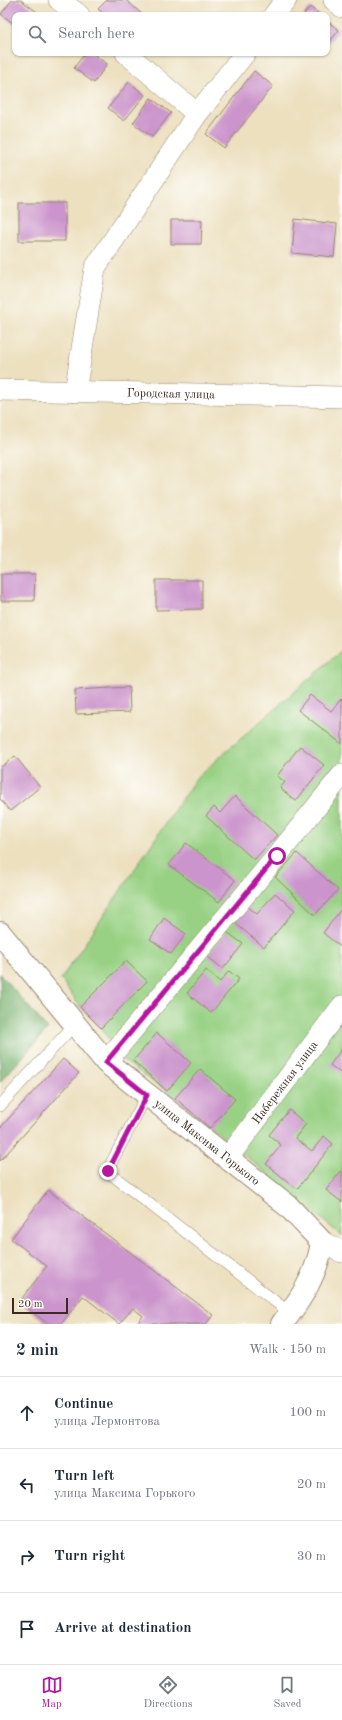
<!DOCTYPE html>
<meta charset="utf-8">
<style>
body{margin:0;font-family:"Old Standard TT",serif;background:#f6f6f7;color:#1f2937}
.scale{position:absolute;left:12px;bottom:10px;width:56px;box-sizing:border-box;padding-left:4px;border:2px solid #3b2a1e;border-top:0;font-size:11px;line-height:14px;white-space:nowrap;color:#3b2a1e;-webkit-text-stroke:3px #fdfcf7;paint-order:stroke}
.stop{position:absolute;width:12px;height:12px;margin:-9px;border:3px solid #b5179e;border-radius:50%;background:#fff}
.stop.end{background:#b5179e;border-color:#fff;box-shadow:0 1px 4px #0008}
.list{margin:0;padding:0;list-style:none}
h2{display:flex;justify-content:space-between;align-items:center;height:52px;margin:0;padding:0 16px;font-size:17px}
h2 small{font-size:13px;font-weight:400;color:#747a83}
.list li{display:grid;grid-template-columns:26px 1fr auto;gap:12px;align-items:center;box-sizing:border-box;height:72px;padding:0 16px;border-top:1px solid #e0e1e3}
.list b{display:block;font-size:15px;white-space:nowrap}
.list p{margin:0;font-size:13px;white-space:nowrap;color:#747a83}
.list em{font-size:13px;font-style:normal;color:#747a83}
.icon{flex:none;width:22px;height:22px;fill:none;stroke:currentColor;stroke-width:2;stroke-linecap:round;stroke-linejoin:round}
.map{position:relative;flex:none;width:342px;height:1324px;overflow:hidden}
.search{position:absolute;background:#fff;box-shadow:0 1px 3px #0004;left:12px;right:12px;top:12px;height:44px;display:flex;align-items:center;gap:10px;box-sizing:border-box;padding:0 14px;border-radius:8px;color:#747a83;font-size:15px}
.sheet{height:340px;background:#fff}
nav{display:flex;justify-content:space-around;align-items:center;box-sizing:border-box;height:56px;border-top:1px solid #e0e1e3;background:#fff;font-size:11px;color:#747a83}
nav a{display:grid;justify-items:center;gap:2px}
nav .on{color:#b5179e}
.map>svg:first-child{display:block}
.green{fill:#98d184;stroke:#6a7e51}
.forest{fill:#7ab372;stroke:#5a6e48}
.building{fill:#cb94cc}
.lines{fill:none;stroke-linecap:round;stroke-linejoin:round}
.service-casing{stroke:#94856e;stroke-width:12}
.minor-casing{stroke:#94856e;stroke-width:22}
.tertiary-casing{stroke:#94856e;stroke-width:24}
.service{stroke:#fff;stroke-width:11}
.minor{stroke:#fff;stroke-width:21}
.tertiary{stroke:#fff;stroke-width:22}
.route{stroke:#b5179e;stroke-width:5}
.labels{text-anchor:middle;stroke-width:3.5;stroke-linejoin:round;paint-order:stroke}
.street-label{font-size:12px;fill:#3b2a1e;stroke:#fdfcf7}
</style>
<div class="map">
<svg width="342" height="1324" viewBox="0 0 342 1324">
<rect width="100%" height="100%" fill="#fdfcf7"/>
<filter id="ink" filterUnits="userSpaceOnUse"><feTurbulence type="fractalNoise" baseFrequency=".025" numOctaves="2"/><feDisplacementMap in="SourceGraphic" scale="8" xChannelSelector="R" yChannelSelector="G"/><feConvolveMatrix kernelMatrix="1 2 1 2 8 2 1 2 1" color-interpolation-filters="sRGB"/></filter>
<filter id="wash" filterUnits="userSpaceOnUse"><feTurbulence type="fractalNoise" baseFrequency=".012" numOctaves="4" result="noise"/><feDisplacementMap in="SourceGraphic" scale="16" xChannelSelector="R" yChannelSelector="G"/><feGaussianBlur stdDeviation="0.9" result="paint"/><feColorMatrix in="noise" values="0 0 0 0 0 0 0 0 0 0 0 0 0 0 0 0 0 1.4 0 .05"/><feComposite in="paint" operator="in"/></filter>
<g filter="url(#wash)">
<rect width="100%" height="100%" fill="#ece0bf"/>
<!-- green -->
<path class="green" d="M342,650v586l-175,-145 -44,-31 -22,-32 -21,-21 -19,-28 135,-201z"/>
<!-- forest -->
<path class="forest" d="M0,974l48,55 -48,53z"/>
<g id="blocks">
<!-- building -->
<g class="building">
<path d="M12,0h9l20,15h-26v10l-14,-11z"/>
<path d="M107,0h19l17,15h-38l-7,-6z"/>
<path d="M310,7l10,8h-17z"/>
<path d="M327,21l12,9 -12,15z"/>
<path d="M85,53h7l15,11 -13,19 -20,-15z"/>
<path d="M254,71l19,15 -49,62 -18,-14z"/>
<path d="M129,82l16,13 -21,26 -16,-13z"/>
<path d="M151,98l20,15 -19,24 -19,-14z"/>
<rect x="19" y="203" width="46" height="38"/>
<path d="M295,219l42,5 -3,33 -42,-4z"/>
<path d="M171,220h31l-1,24h-30z"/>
<path d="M1,574h34l-1,27h-33z"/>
<path d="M156,580h46v29l-46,1z"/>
<path d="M129,687l1,25 -54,2 -1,-24z"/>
<path d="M310,695l21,16 11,-13v46l-44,-34z"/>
<path d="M300,746l24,19 -28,36 -16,-13 5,-6 -8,-6z"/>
<path d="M15,756l25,31 -30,24 -10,-12v-31z"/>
<path d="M235,796l42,39 -23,25 -48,-44 8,-9 6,6z"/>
<path d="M186,843l49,37 -16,22 -50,-37z"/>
<path d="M297,853l41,37 -23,25 -40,-38z"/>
<path d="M275,893l20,17 -31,37 -29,-24 13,-16 9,7z"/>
<path d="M342,908v40l-19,-15z"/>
<path d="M164,918l22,16 -15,20 -21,-15z"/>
<path d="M227,932l16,12 -20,25 -16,-13z"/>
<path d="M126,961l21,20 -46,47 -21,-21z"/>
<path d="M206,970l14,12 9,-11 10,8 -28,34 -24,-20z"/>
<path d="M157,1033l34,30 -24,28 -34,-30z"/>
<path d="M342,1048v26l-12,-9z"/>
<path d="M63,1059l16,14 -79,88v-33z"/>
<path d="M200,1069l35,30 -25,29 -35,-30z"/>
<path d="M289,1110l17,14 -11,14 17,13 12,-15 9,8 -36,45 -31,-25 15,-19 -12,-10z"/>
<path d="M342,1170v32l-16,-12z"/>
<path d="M48,1190l165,125 -7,9h-69l6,-8 -10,-8 -14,16 -36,-28 -22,28h-13l-29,-22 28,-36 -36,-27z"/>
</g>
</g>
</g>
<g filter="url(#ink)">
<use href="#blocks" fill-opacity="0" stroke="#94856e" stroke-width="1"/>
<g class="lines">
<!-- service casing -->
<g class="service-casing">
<g id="service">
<path d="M147,1095l-40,76 183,142"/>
<path d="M0,1106l75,-82"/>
</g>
</g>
<!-- minor casing -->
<g class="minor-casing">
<g id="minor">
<path d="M59,0l20,15"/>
<path d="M334,0l8,7"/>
<path d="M274,15l12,-15"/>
<path d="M126,53l71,61"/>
<path id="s1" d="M0,390l342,7"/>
<path d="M75,392l20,-124 102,-154 48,-61"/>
<path d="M106,1062l171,-206 65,-81"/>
<path id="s2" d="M227,1159l115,-153"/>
<path d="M322,1242l20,10"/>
</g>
</g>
<!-- tertiary casing -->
<g class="tertiary-casing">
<g id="tertiary">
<path id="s3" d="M0,933l106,129 182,144 34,36c-5,33 -20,55 -40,82"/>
</g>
</g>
<!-- service -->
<use href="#service" class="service"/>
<!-- minor -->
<use href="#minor" class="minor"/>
<!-- tertiary -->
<use href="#tertiary" class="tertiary"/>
</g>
</g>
<g class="lines" filter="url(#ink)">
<!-- route -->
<path class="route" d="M108,1171l39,-76 -41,-33 171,-206"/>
</g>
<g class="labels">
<!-- street labels -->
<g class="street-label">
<text dy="4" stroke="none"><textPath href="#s1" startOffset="171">Городская улица</textPath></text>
<text dy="4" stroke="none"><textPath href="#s2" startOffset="96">Набережная улица</textPath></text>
<text dy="4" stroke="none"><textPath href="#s3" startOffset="296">улица Максима Горького</textPath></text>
</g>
</g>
</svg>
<div class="scale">20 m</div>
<div class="stop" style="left:277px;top:856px"></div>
<div class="stop end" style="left:108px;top:1171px"></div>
<div class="search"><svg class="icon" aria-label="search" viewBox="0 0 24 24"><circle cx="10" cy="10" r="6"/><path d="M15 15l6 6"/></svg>Search here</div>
</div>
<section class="sheet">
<h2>2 min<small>Walk · 150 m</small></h2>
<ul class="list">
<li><svg class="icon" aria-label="ahead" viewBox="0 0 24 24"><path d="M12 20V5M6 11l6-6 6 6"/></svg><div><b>Continue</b><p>улица Лермонтова</p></div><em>100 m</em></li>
<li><svg class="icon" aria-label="left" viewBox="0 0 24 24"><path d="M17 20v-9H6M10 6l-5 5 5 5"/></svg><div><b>Turn left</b><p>улица Максима Горького</p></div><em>20 m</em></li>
<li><svg class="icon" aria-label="right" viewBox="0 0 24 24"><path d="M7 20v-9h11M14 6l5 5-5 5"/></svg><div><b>Turn right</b></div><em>30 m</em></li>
<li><svg class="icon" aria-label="arrive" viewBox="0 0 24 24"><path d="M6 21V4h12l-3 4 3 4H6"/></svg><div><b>Arrive at destination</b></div></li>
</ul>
</section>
<nav>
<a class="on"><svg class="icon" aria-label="map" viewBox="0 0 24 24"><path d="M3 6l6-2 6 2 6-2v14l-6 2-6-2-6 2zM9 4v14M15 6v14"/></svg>Map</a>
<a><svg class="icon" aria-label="directions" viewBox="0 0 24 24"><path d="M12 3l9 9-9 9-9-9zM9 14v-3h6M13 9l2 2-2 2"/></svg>Directions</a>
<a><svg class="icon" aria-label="saved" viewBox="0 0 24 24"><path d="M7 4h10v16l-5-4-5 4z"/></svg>Saved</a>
</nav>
